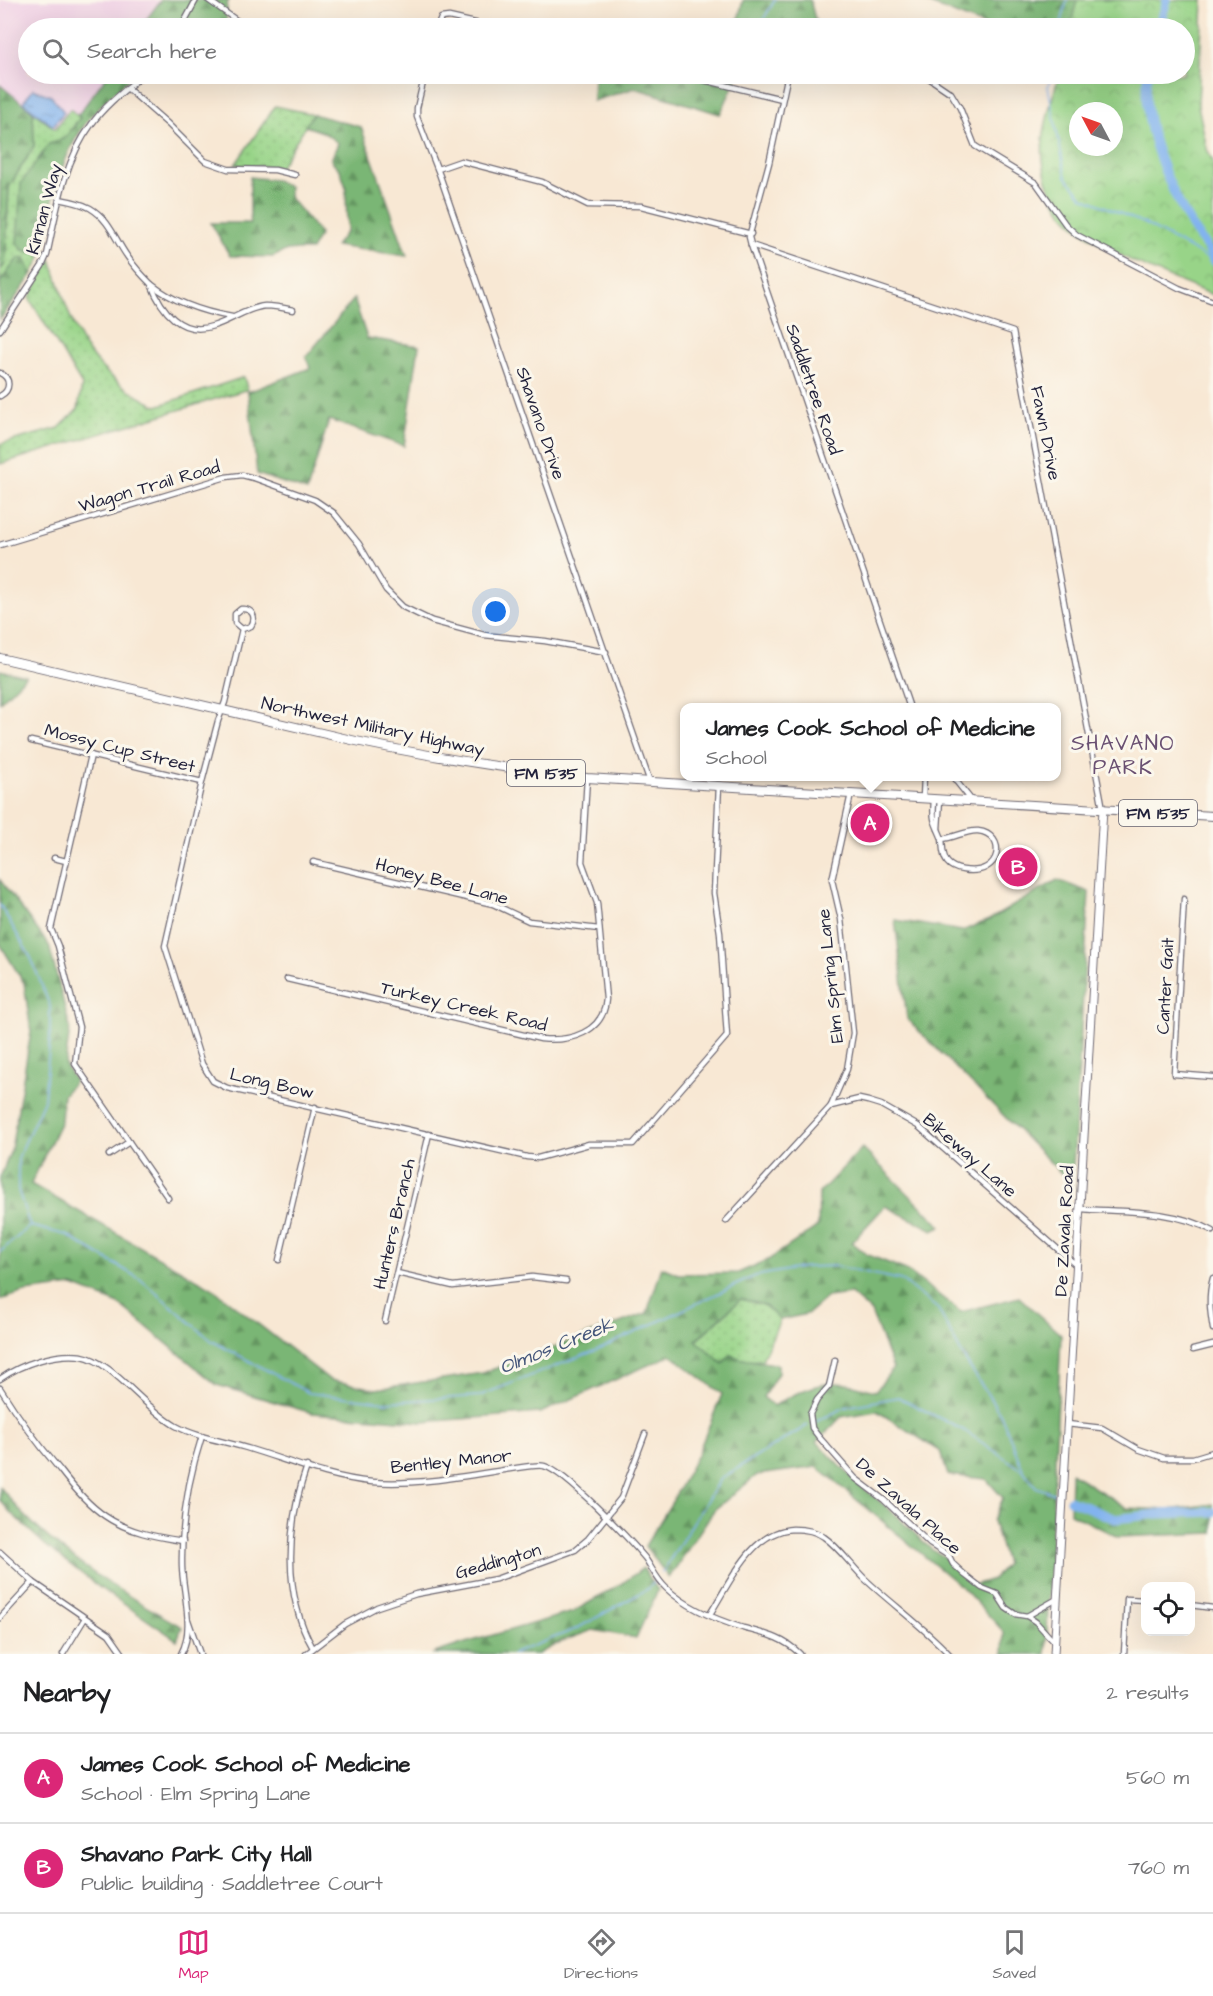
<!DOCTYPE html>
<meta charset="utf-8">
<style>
body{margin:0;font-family:"Architects Daughter",sans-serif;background:#f6f6f6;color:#202124}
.controls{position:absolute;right:18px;bottom:18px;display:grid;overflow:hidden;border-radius:12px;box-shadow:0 6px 24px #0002}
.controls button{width:54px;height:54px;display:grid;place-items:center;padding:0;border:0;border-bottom:2px solid #e0e0e0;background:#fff;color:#202124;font:30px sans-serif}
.compass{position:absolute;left:1069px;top:102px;width:54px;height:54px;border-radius:50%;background:#fff;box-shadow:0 6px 24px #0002;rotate:311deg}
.you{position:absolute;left:496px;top:612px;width:21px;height:21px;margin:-15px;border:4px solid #fff;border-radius:50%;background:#1a73e8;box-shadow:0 0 0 9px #1a73e833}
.badge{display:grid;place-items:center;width:39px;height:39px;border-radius:50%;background:#db2777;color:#fff;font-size:20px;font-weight:700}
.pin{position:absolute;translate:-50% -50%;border:3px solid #fff;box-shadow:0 2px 6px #0006}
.popup{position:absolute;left:680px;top:703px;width:381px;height:78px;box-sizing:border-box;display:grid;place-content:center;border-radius:12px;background:#fff;filter:drop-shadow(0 2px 4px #0005);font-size:20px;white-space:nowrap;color:#757577}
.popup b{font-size:22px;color:#202124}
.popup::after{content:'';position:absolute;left:50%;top:100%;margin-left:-12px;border:12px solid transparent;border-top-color:#fff}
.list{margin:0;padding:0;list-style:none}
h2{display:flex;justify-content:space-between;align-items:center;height:78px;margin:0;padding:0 24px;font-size:26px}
h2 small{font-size:20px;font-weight:400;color:#757577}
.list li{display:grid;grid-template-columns:39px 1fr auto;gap:18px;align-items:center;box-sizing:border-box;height:90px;padding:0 24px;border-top:2px solid #e0e0e0}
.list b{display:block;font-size:22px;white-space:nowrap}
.list p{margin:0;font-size:20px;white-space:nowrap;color:#757577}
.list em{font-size:20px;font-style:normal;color:#757577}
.icon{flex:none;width:33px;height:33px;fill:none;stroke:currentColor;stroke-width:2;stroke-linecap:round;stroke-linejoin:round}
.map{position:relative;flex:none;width:1213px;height:1654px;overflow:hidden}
.search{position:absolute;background:#fff;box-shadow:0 6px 24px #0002;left:18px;right:18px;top:18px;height:66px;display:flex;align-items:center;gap:15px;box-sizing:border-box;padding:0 21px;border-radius:33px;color:#757577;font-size:22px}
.sheet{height:258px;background:#fff}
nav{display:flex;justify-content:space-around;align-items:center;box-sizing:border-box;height:84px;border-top:2px solid #e0e0e0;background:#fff;font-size:16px;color:#757577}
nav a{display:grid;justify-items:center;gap:3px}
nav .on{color:#db2777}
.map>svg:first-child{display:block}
.built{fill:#f0d0e5}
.grass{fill:url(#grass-dots);stroke:#5d7b62;stroke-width:1.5}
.forest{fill:url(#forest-firs);stroke:#4e6c58;stroke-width:1.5;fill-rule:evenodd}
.park{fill:url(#park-crowns);stroke:#5d7b62;stroke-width:1.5;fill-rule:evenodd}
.water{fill:url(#water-ripples);stroke:#526a94;stroke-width:1.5}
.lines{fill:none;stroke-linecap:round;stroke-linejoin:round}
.stream{stroke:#82b3ee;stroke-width:1.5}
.river{stroke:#82b3ee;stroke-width:9}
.street-casing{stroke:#6d6771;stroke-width:7}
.secondary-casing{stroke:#6d6771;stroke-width:9}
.primary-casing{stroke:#6d6771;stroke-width:10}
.street{stroke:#fff;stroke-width:4.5}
.secondary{stroke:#fff;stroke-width:7}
.primary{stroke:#fff;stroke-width:8}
.labels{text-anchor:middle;stroke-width:6;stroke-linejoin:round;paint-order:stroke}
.shield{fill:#fbf7ec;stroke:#636270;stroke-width:1.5}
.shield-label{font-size:16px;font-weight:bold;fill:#22223b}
.street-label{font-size:18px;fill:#22223b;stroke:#fbf7ec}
.water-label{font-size:20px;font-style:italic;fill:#44557a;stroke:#fbf7ec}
.quarter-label{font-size:21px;letter-spacing:1.5px;fill:#6a5072;stroke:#fbf7ec}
</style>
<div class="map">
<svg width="1213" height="1654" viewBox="0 0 1213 1654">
<defs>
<pattern id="grass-dots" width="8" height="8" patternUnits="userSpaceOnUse" patternTransform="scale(1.5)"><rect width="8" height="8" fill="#98d488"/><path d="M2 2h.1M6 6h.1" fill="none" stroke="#83b676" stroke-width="1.8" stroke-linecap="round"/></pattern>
<pattern id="forest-firs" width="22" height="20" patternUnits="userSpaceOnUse" patternTransform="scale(1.5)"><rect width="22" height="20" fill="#7ab674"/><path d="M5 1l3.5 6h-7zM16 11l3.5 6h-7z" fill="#649460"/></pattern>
<pattern id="park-crowns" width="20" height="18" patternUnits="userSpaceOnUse" patternTransform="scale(1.5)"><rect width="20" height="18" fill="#98d488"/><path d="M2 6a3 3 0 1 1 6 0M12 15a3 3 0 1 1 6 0" fill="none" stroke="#83b676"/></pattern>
<pattern id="water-ripples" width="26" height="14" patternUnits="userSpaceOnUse" patternTransform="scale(1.5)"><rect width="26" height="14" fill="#82b3ee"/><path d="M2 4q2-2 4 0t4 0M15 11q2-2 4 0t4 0" fill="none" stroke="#6a91c2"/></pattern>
</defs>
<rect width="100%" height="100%" fill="#fbf7ec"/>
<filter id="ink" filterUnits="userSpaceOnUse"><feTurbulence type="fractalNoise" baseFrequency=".0167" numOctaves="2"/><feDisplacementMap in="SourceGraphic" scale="12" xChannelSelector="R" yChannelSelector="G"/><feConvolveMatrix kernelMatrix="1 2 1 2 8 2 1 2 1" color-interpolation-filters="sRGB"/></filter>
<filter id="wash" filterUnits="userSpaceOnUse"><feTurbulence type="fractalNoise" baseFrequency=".008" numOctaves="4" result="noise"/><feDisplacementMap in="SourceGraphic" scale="24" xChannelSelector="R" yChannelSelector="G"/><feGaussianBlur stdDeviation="1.35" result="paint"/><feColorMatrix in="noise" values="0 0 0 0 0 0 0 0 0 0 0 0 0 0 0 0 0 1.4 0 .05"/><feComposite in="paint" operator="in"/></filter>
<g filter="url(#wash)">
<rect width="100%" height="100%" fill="#f8e8d4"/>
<!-- built -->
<path class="built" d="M0,0h168l-21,28h-119v46h85l-48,64 -65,-53z"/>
<!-- grass -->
<g class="grass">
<path d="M275,106l38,8 -33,53 -45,-2z"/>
<path d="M70,109l10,9 -15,20 -16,6 -26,106 19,5 -10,20 -7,-16 -25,23v-12l5,-6 4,-77 25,-41 -1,-34 22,17z"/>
<path d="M51,259c10,30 19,66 37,92 16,23 43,43 69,55l87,-29 4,15 -3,-2 -245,74v-20l59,-16 19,-19 4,-24 -53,-87z"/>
<path d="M741,1299l23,6 16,15 -18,40 -18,1 -14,-6 -7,9 -27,-23z"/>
</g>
<!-- forest -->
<g class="forest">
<path d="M161,0h68l-2,5 -1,23h-86z"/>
<path d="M743,0h67l6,23 -5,5h-75z"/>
<path d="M920,0h210l-5,28h-134z"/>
<path d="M108,74h27c-19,16 -38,33 -52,53 -26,37 -33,85 -41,128l-19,-5 -6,-7 4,-60 28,-39 16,-6 15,-20 -2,-3z"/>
<path d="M594,74h145l-19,40 -85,-26 -42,13z"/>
<path d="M0,85l33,27 1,34 -25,41 -4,77 -5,6z"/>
<path d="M313,114l48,13 46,129 -72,-10 12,-15 -1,-44 -6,-17 -9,-10 7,-17 -15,-11 -18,-6z"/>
<path d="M250,177l26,3 13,7v10l31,37 -9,16h-24l-14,7 -43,-1 -19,-33h39z"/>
<path d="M18,258l7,1 7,16 -32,45v-38z"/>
<path d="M354,299l13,39 52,8 -15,100 -75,-26 -22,71 -50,-17 -9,-82 62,-24 -4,-11z"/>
<path d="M0,670l26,6 -26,26z"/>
<path d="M0,880l49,65 21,83 -5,37 10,16 -12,14 -2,26 -30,63 181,104 118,92 46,9 107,-16 164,-60 15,-46 16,7 60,-1 30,-13 50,-34 1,-33 43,-45 79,78 -8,4 -48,-24 -33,36 14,12 40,16 55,42 58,-15 42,38 -15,319h-43l1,-22 -40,-43 -147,-122 -60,8 -43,35 -45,68 -24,-32 27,-44 26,-49 24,-59 -51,-39 -131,58 -118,9 -110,-9 -95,-28 -98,-81 -46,-18 -48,6 -25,8v-122l11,-28 20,-118 -7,-49 -24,-39zM851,1294l20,18 22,56 -17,23c-10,-2 -19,-6 -29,-7 -26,-4 -51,8 -73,22l-11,-9 15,-24v-8c-18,-5 -31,-3 -48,-10l-7,9 -27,-24 45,-41 23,6 16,15 27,-6 20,-17zM877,1411l63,40 8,24 38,4 17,19 -10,23 13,43 -13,15 -20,6 -23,-21 -5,-7 -13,-7 -43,-41 -33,-27 -39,-40 24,-25z"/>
<path d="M1057,880l32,12 -17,292 -165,-165 -12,-99 67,11 27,-11z"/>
<path d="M1071,1473l56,35 41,2 45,-6v29l-95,4 -48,-24z"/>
<path d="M0,1487c47,61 116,103 182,140l-5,13 -77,-52 -55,-43 -35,-33 -10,-12z"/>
<path d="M643,1568l15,22 -22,48 -43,-8 -31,11 -24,13h-106l33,-11 108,-31 51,-30z"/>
</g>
<!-- park -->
<path class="park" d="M1077,0h126l-5,105 9,44 6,13v133c-45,-18 -111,-42 -146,-77 -17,-18 -27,-53 -24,-77 2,-23 11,-46 16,-67h125v-46h-114zM1078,111h36v36h-36z"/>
<!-- water -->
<path class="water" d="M33,89l18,7 13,16 -11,14 -30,-24z"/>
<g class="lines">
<!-- stream -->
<g class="stream">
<path d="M758,28l17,-28"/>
<path d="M1060,28l7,-28"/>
<path d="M1051,74l-3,13 18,90 17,20 60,26 70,38"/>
<path d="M0,905l31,53 19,48v33l-6,61 -26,58v32l12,36"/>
<path d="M0,1252l30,-26 36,9 74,44 72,62 97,52 78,9 92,-6 123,-48 153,-72 51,-9 30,-1 65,14 37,29 26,49 37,57 22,55 13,17 19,7"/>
<path d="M815,1422l31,-15 52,-10 67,34 56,38"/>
<path d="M662,1573l58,-94 88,-54"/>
<path d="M512,1654l64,-25 70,-39 9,-8"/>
</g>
<!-- river -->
<g class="river">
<path d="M1159,28l8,-28"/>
<path d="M1148,74c-10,44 22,117 46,156 8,12 15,16 19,31"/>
<path d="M1070,1500l45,19 43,-5 55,-2"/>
</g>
</g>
</g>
<g filter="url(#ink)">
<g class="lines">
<!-- street casing -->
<g class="street-casing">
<g id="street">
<path d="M208,0l31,22 12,6"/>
<path d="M181,28l15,-28"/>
<path d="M437,28l4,-10 8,-1 48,11"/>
<path d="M425,74l-8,34v9l23,59 210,606"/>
<path d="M679,74l103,25"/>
<path d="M788,74l-19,89 -20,74 2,8 159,463"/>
<path d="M923,74l28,19 9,15 15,38 61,37 30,42 11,10 102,53 34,13"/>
<path d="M127,88l41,36 37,37 23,8 47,1 20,5"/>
<path d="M438,169l23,-8 81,21 46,23 53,1 110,28"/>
<path d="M59,199c11,2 22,4 31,9 19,11 25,31 37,48 6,9 16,20 24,28 24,19 52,28 81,33"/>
<path d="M751,245l262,87 90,477"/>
<path d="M151,284c10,26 30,53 62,42 18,-5 33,-18 52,-20 10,0 19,2 28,4"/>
<path d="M0,330l42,-64 5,-11c10,-45 16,-92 44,-130 14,-20 35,-36 53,-51"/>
<path d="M0,373c11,5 11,17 0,23"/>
<path d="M0,545l226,-68 16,-2 12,3 61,22 19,13 25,31 27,46 17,17 29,14 52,14 61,6 61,11"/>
<path d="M242,629l-7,-6v-9l6,-5c11,-1 16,8 10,17l-9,3 -17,73 -7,19 -16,61 -37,164 37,118 11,17 14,7 300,69 11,1 51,-14h44l94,-108 -7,-103 -6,-40 5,-108"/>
<path d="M31,741l171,41"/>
<path d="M91,755l-40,174 7,17 21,81 -4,37 93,134"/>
<path d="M952,776l20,25"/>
<path d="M923,798l1,-22"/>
<path d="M934,798c0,8 -2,17 1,24 2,6 5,11 7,17 1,8 0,16 5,23 4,5 9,7 16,8 40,7 44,-36 15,-39 -11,-1 -24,7 -36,8"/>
<path d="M938,829l2,-30"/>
<path d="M54,858l12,3"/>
<path d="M313,862l180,42 36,17 70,8"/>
<path d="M1184,899l-10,175 39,3"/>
<path d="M287,979l254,60c28,3 63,-6 65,-40l-9,-96 -15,-41 5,-84"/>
<path d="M831,1106l28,-7 9,2 13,4 37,21 159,140"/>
<path d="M109,1155l20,-13"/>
<path d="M1080,1209c44,3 93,0 133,22"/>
<path d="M726,1221l105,-115 16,-37 6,-36 -12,-114 -9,-39 19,-86"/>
<path d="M279,1260l36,-153"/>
<path d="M397,1273l56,13 79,-9 34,4"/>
<path d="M1213,1278c-5,18 -3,33 0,51"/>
<path d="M385,1321l44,-187"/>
<path d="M1193,1350l20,-5"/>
<path d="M835,1360l-6,26 -12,14 -7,14 2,14 6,8 37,42 29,22 46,44 19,12 4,8 12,11 17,13 15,6 9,14 9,6 12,2 9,6 19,21"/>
<path d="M0,1379c21,-15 56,-27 82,-23 30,5 63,53 94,70 22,12 49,15 74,23 39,12 80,29 122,33 53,4 107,-9 159,-16 4,0 10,-1 13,0 21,5 86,74 101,92 7,10 12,22 21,30 20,19 51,32 77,40 22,6 40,9 57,26"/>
<path d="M0,1388c18,29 38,56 60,82 13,17 27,34 45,46 23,16 51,21 78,25"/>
<path d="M1067,1424l35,4 36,21 26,9h29l20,-6"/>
<path d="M307,1466c-20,57 -25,128 6,182"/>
<path d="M0,1552l33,30 76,52 14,20"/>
<path d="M1190,1605l23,3"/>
<path d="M710,1614c20,-31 41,-83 83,-85 11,0 23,2 31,8 16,11 28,30 42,43 27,25 58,47 83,74"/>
<path d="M1027,1616l30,-17"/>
<path d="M0,1618l33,-36"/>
<path d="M188,1620l12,34"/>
<path d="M63,1654l22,-36"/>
<path d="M181,1654c14,-25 2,-60 1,-87 -1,-45 6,-88 20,-131"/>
<path d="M306,1654l39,-30 32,-17 39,-13 80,-15 79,-29 13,-11 33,-41 24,-64"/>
<path d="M1124,1654l3,-55 19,1"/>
</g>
</g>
<!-- secondary casing -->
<g class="secondary-casing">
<path id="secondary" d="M1054,1654l49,-845"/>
</g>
<!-- primary casing -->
<g class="primary-casing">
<path id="primary" d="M0,658l356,83c76,16 153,28 231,37l626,38"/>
</g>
<!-- street -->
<use href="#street" class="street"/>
<!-- secondary -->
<use href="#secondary" class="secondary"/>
<!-- primary -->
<use href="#primary" class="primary"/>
</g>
</g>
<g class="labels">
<!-- shield labels -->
<g class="shield">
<rect x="507" y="760" width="78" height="26" rx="4.5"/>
<rect x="1119" y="800" width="78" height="26" rx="4.5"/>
</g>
<g class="shield-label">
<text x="546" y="779">FM 1535</text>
<text x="1158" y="819">FM 1535</text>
</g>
<!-- street labels -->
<g class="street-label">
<text transform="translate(44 209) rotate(-75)" y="6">Kinnan Way</text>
<text transform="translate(814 389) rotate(71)" y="6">Saddletree Road</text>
<text transform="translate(541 423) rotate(71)" y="6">Shavano Drive</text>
<text transform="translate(1046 433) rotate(79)" y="6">Fawn Drive</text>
<text transform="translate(149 486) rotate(-16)" y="6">Wagon Trail Road</text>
<text transform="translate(373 726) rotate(12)" y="6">Northwest Military Highway</text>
<text transform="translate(120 748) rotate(14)" y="6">Mossy Cup Street</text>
<text transform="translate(442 881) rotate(15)" y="6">Honey Bee Lane</text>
<text transform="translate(830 976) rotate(-96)" y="6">Elm Spring Lane</text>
<text transform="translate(1165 986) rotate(-87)" y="6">Canter Gait</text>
<text transform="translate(464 1006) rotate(13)" y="6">Turkey Creek Road</text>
<text transform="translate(272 1083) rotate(13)" y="6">Long Bow</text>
<text transform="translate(970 1155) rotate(41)" y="6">Bikeway Lane</text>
<text transform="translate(394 1224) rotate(-77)" y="6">Hunters Branch</text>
<text transform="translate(1064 1231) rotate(-87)" y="6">De Zavala Road</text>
<text transform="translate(451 1461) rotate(-6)" y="6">Bentley Manor</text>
<text transform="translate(909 1506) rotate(42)" y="6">De Zavala Place</text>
<text transform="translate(498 1561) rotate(-16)" y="6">Geddington</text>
</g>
<!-- water labels -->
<g class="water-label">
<text transform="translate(556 1345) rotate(-22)" y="7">Olmos Creek</text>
</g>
<!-- quarter labels -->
<g class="quarter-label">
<text x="1123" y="750">SHAVANO<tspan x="1123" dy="24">PARK</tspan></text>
</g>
</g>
</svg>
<div class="controls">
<button><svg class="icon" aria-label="locate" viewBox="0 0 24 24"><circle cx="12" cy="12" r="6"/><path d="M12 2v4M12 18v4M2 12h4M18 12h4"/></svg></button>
</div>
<svg class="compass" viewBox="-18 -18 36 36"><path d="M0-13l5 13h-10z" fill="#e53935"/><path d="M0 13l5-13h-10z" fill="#757577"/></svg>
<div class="you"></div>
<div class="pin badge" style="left:870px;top:823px">A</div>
<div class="popup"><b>James Cook School of Medicine</b>School</div>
<div class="pin badge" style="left:1018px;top:867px">B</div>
<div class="search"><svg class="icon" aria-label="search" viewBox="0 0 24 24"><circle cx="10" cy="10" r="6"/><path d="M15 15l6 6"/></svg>Search here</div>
</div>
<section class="sheet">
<h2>Nearby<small>2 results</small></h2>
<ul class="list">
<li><span class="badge">A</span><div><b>James Cook School of Medicine</b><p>School · Elm Spring Lane</p></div><em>560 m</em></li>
<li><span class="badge">B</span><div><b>Shavano Park City Hall</b><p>Public building · Saddletree Court</p></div><em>760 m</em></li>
</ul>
</section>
<nav>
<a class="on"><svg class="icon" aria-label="map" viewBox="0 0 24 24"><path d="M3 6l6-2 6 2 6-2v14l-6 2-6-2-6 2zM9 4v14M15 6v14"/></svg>Map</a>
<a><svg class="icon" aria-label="directions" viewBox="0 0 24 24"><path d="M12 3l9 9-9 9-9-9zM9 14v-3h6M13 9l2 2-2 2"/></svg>Directions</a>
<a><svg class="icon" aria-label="saved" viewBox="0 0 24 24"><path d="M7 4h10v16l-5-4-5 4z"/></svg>Saved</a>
</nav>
